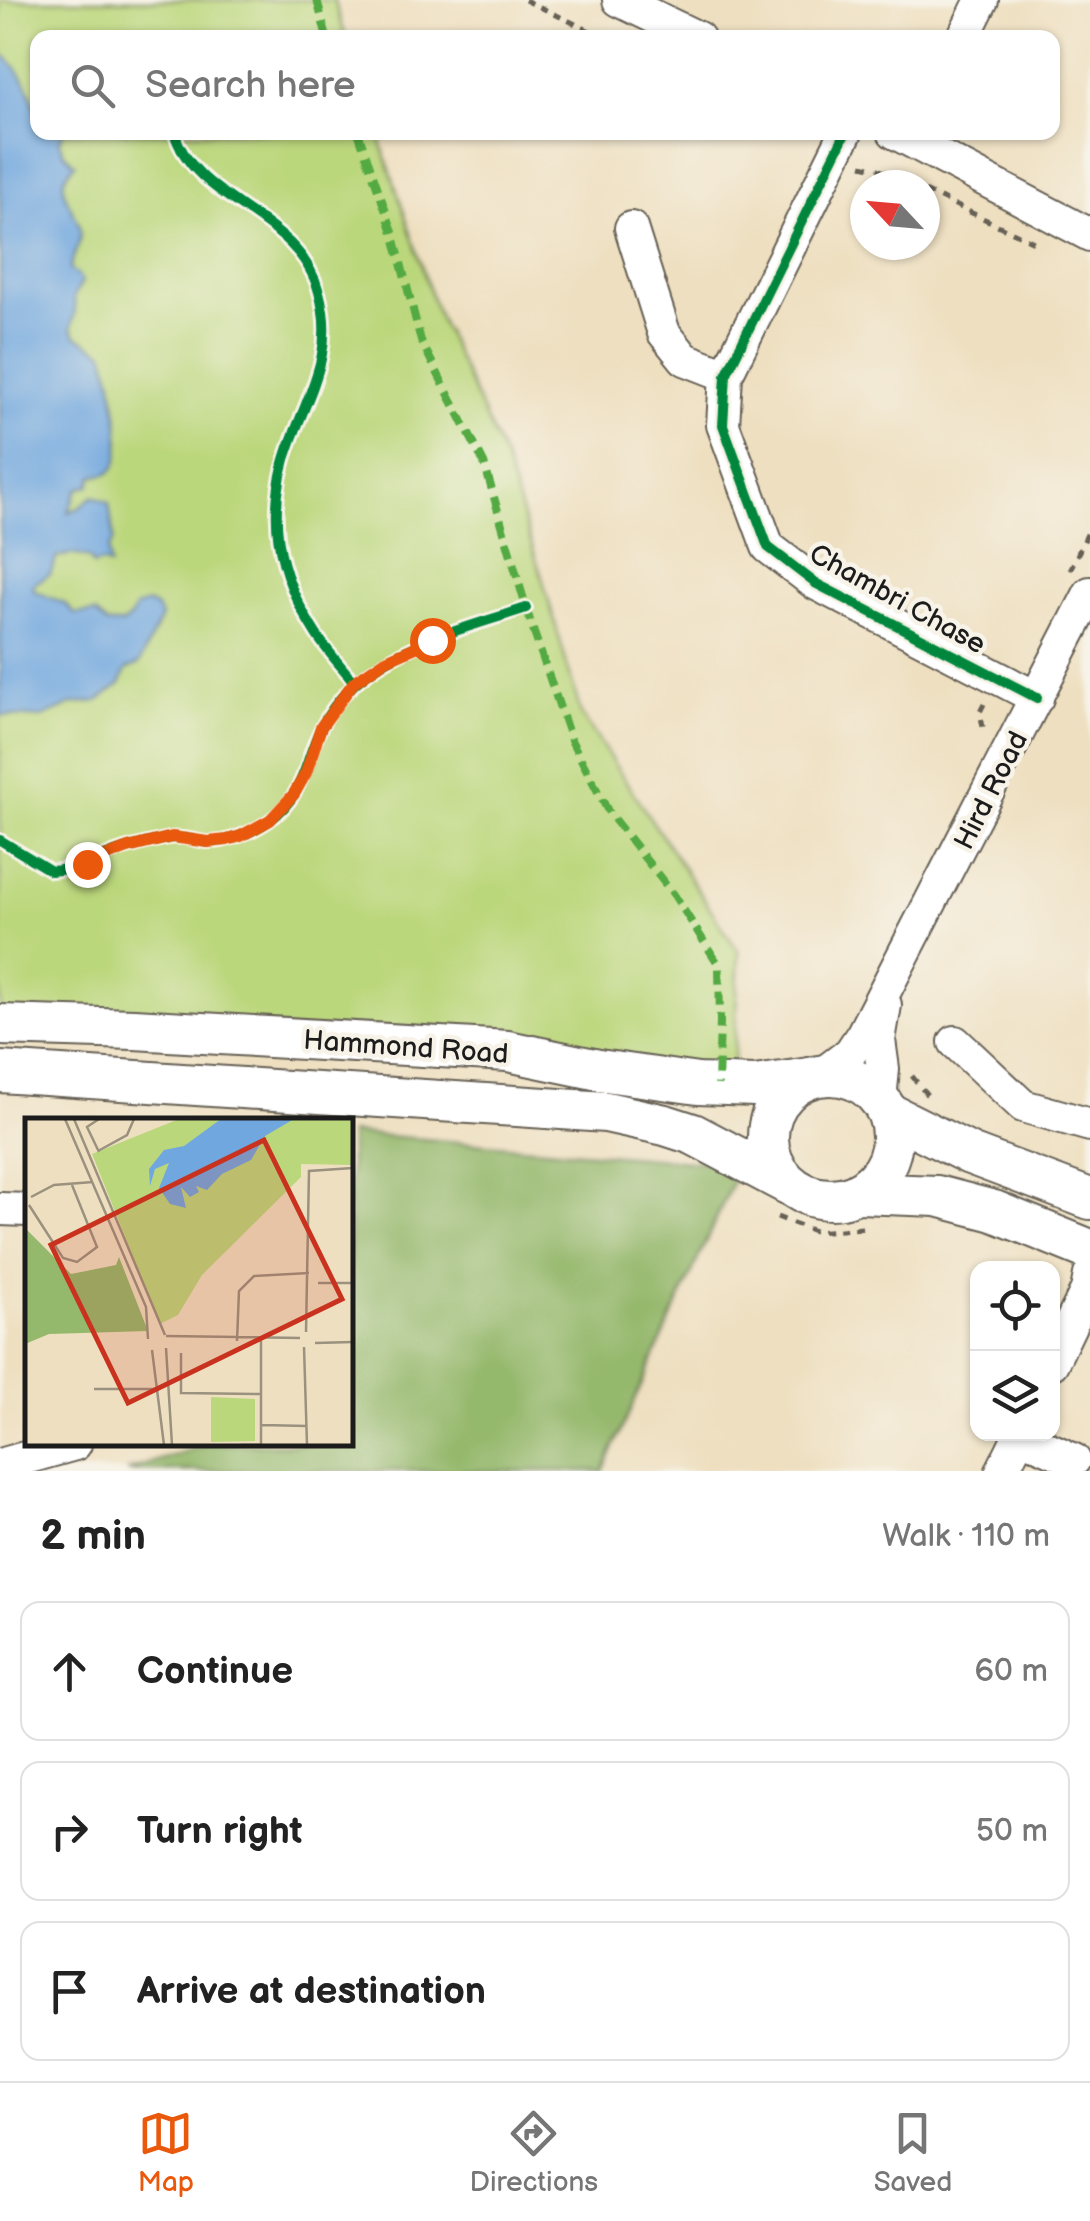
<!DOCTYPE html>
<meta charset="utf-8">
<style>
body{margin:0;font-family:"Balsamiq Sans",sans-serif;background:#f2f2f2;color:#222}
.controls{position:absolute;right:30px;bottom:30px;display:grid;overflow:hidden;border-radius:20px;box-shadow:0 2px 8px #0004}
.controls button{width:90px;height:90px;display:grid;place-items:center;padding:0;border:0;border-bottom:2px solid #e0e0e0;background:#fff;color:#222;font:50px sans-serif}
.compass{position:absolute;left:850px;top:170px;width:90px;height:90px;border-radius:50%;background:#fff;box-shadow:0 2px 8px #0004;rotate:296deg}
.stop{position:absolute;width:30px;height:30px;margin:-22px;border:8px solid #ea580c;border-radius:50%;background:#fff}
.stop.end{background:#ea580c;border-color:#fff;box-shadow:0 2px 10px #0008}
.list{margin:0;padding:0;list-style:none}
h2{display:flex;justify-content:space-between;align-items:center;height:130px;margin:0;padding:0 40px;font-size:42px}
h2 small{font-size:32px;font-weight:400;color:#767676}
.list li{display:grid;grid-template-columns:65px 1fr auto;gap:30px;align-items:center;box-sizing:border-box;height:140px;margin:0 20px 20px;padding:0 20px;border:2px solid #e0e0e0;border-radius:20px}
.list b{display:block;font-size:38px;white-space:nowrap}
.list em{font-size:32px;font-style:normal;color:#767676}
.icon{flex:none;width:55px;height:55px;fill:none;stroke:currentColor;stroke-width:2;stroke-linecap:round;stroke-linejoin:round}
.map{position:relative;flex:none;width:1090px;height:1471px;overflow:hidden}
.search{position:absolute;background:#fff;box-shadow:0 2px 8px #0004;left:30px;right:30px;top:30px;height:110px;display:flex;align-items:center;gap:25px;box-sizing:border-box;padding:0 35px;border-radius:20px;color:#767676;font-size:38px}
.sheet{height:610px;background:#fff}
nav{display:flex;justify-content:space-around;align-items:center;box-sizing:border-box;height:140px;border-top:2px solid #e0e0e0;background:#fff;font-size:28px;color:#767676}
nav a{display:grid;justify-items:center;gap:5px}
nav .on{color:#ea580c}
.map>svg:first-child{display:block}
.green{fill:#bbd77c;stroke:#6c7a4c;stroke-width:2.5}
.forest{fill:#94b86c;stroke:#586a44;stroke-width:2.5}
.water{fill:#71a7df;stroke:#46627e;stroke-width:2.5}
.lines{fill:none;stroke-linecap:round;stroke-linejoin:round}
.minor-casing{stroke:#666055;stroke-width:36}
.major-casing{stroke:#666055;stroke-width:44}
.path{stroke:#666055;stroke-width:5;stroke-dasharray:8 8;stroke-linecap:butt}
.minor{stroke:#fff;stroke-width:32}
.major{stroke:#fff;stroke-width:40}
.quiet{stroke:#52a943;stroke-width:8;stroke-dasharray:15 8;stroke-linecap:butt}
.cycleway-casing{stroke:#f7f3e8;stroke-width:16}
.cycleway{stroke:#00873e;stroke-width:10}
.route{stroke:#ea580c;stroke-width:12}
.labels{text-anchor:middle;stroke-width:9;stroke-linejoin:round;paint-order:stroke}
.street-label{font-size:28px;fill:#1c1c1c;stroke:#f7f3e8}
.inset-road{fill:none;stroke:#9a917e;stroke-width:2.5}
.view{fill:#c8321e;fill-opacity:0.15;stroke:#c8321e;stroke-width:5}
.inset-edge{fill:none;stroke:#1c1c1c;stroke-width:5}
</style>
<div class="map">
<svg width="1090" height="1471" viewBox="0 0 1090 1471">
<rect width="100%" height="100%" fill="#f7f3e8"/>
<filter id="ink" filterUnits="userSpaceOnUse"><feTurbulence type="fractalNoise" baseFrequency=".01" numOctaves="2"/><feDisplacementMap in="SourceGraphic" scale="20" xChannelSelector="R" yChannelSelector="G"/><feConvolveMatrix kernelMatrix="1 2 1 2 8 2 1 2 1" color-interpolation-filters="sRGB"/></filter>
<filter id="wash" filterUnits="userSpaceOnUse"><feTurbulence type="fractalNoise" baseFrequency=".0048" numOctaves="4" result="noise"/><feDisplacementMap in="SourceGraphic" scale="40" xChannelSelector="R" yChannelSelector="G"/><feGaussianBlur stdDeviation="2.25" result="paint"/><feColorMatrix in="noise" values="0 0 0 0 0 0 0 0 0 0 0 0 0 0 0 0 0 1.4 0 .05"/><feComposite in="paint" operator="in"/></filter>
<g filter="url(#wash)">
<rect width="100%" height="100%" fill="#eedfc0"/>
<!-- green -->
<path class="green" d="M0,0h334l12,37 -308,1v94l340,1 59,180 67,145 37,116 40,140 158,238 -6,128 -733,-56z"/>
<!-- forest -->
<path class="forest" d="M350,1133l390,32 -137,306h-476l81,-27h142z"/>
<!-- water -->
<path class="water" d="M0,52c25,19 38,51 38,80l26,1 -5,8 5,12 11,11c-27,24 1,41 5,67 2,13 -9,26 -10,39l8,5 4,7 -8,14 1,16 -4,16 5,8 28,16c8,21 23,99 10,116 -5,7 -13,7 -21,8l-3,9 -12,4 -10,23 11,-4 14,-12 16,7 5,37 -6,11 2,15 -9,-4 -8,3 -3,-7 -18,-4 -15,3 -7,17 -16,10v7l30,12 11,11 20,-1 12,11h15l9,-7 5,-10 11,-4 10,5 4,9 -22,47 -13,6 -6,14 -22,17 -26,3 -32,14 -40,-3z"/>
</g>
<g filter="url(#ink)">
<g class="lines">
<!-- minor casing -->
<g class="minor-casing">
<g id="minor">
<path d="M619,0l79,38"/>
<path d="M963,38l19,-38"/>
<path d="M846,132l-120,243 -3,50 45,122 47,36 222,115"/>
<path d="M894,132l196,103"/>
<path d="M631,228l33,105 21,26 41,16"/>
<path d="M955,1042l68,64 67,19"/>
<path d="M821,1075l29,-22 12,-18 228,-442"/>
<path d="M880,1100l3,-31 -4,-29 6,-35"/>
<path d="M0,1209l28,1"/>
<path d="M1052,1363l35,-73 3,-15"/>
<path d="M1019,1435l55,25"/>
<path d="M0,1465l75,-21"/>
<path d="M1002,1471l18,-37"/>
</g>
</g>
<!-- major casing -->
<g class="major-casing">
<g id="major">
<path d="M0,1025l134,4 374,22 91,19 99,14 57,2 55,-8"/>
<path d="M0,1072l606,40 59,13 28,9 95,50"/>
<circle cx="830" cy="1137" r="62"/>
<path d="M888,1113l82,41 120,45"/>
<path d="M859,1193l78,3 57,15 96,39"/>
</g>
</g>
<!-- path -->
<g class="path">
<path d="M525,0l80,38"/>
<path d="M862,165l16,4 34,16"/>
<path d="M925,191l115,54"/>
<path d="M1070,570l20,-42"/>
<path d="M984,704l-4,8 4,20"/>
<path d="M912,1076l15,19"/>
<path d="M777,1217l40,15 46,-4"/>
</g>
<!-- minor -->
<use href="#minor" class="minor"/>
<!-- major -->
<use href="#major" class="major"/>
<!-- quiet -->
<g class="quiet">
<path d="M317,0l10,38"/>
<path d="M358,132l35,100 28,109 63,122 47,161 40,116 38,73 65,82 45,70 1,57 -2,63"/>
</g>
<!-- cycleway casing -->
<g class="cycleway-casing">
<g id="cycleway">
<path d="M174,132c22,73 124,81 145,160 16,57 -7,95 -27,147 -28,71 -16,133 24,195 11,17 26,33 38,48"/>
<path d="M846,132l-120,243 -3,50 45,122 47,36 222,115"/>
<path d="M0,840l51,31c27,-2 48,-14 73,-22 14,-4 30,-8 45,-11 13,-2 24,2 37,4 22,1 47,-10 64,-22 35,-25 34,-59 51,-92 37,-76 132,-95 205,-120"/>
</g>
</g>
<!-- cycleway -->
<use href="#cycleway" class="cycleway"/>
</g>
</g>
<g class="lines" filter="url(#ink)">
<!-- route -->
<path class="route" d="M87,864l41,-16 44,-11 36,5 19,-2 14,-4 29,-16 24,-26 12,-21 15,-46 33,-45 32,-22 46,-20"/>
</g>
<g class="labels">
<!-- street labels -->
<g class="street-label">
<text transform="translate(898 598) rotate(29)" y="10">Chambri Chase</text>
<text transform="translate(990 790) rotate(-63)" y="10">Hird Road</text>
<text transform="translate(406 1046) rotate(4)" y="10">Hammond Road</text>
</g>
</g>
<!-- overview -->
<g transform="translate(25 1118)">
<rect width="328" height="328" fill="#eedfc0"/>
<path d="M154,1h173v46l-51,-1v13l-99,98 -24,40 -18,9 -68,-170zM186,279l44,2v42l-44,1z" fill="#bbd77c"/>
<path d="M0,110l46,46 45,-9 3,-8 29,74 -99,3 -24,10z" fill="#94b86c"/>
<path d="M196,1h73l-29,17 -14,24 -29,14 -15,16 -11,-4 3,6 -9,5 -9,-10 5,21 -16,-4 -11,-16 10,-25 -14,6 -5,17 -1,-17 15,-19 20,-4z" fill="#71a7df"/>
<path class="inset-road" d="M40,1l81,188 2,32M49,1l91,216M74,1l-12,8 12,25M73,33l29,-16 7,-16M6,79l23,-12 39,-3M4,87l34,53 14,4 20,-15 -25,-62M293,165h35M281,214l3,-161 44,-3M141,218l134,2M212,223l2,-50 15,-15 55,-3M290,225l38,-1M279,229l3,98M141,230l6,97M127,232l12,95M156,235v40l80,1M69,271h65M237,307l45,1M216,327h20v-104"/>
<path class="view" d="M239,22l78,159 -214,104 -77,-158z"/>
<rect width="328" height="328" class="inset-edge"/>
</g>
</svg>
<div class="controls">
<button><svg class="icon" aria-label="locate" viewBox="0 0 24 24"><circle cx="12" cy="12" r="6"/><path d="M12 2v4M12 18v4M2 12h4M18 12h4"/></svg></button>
<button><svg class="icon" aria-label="layers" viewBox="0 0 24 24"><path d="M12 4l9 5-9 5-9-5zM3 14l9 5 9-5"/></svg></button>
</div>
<svg class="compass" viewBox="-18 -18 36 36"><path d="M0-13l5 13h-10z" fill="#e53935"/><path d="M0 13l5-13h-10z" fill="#767676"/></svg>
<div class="stop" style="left:432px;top:640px"></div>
<div class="stop end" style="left:87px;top:864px"></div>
<div class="search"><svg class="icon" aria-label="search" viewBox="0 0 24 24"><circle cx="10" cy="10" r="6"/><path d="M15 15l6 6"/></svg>Search here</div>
</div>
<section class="sheet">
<h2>2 min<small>Walk · 110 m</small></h2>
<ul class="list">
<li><svg class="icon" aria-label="ahead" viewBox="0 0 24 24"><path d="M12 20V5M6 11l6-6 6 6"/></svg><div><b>Continue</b></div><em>60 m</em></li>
<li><svg class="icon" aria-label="right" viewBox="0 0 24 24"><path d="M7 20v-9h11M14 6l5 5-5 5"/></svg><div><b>Turn right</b></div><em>50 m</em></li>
<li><svg class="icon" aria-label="arrive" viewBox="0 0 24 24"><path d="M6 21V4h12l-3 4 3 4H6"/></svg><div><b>Arrive at destination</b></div></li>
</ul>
</section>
<nav>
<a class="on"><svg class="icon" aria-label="map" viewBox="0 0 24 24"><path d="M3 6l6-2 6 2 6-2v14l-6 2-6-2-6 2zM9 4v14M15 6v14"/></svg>Map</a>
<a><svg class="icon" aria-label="directions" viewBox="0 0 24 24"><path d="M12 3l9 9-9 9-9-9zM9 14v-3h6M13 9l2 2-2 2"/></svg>Directions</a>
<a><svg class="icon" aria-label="saved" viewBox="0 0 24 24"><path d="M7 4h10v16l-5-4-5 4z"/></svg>Saved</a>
</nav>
